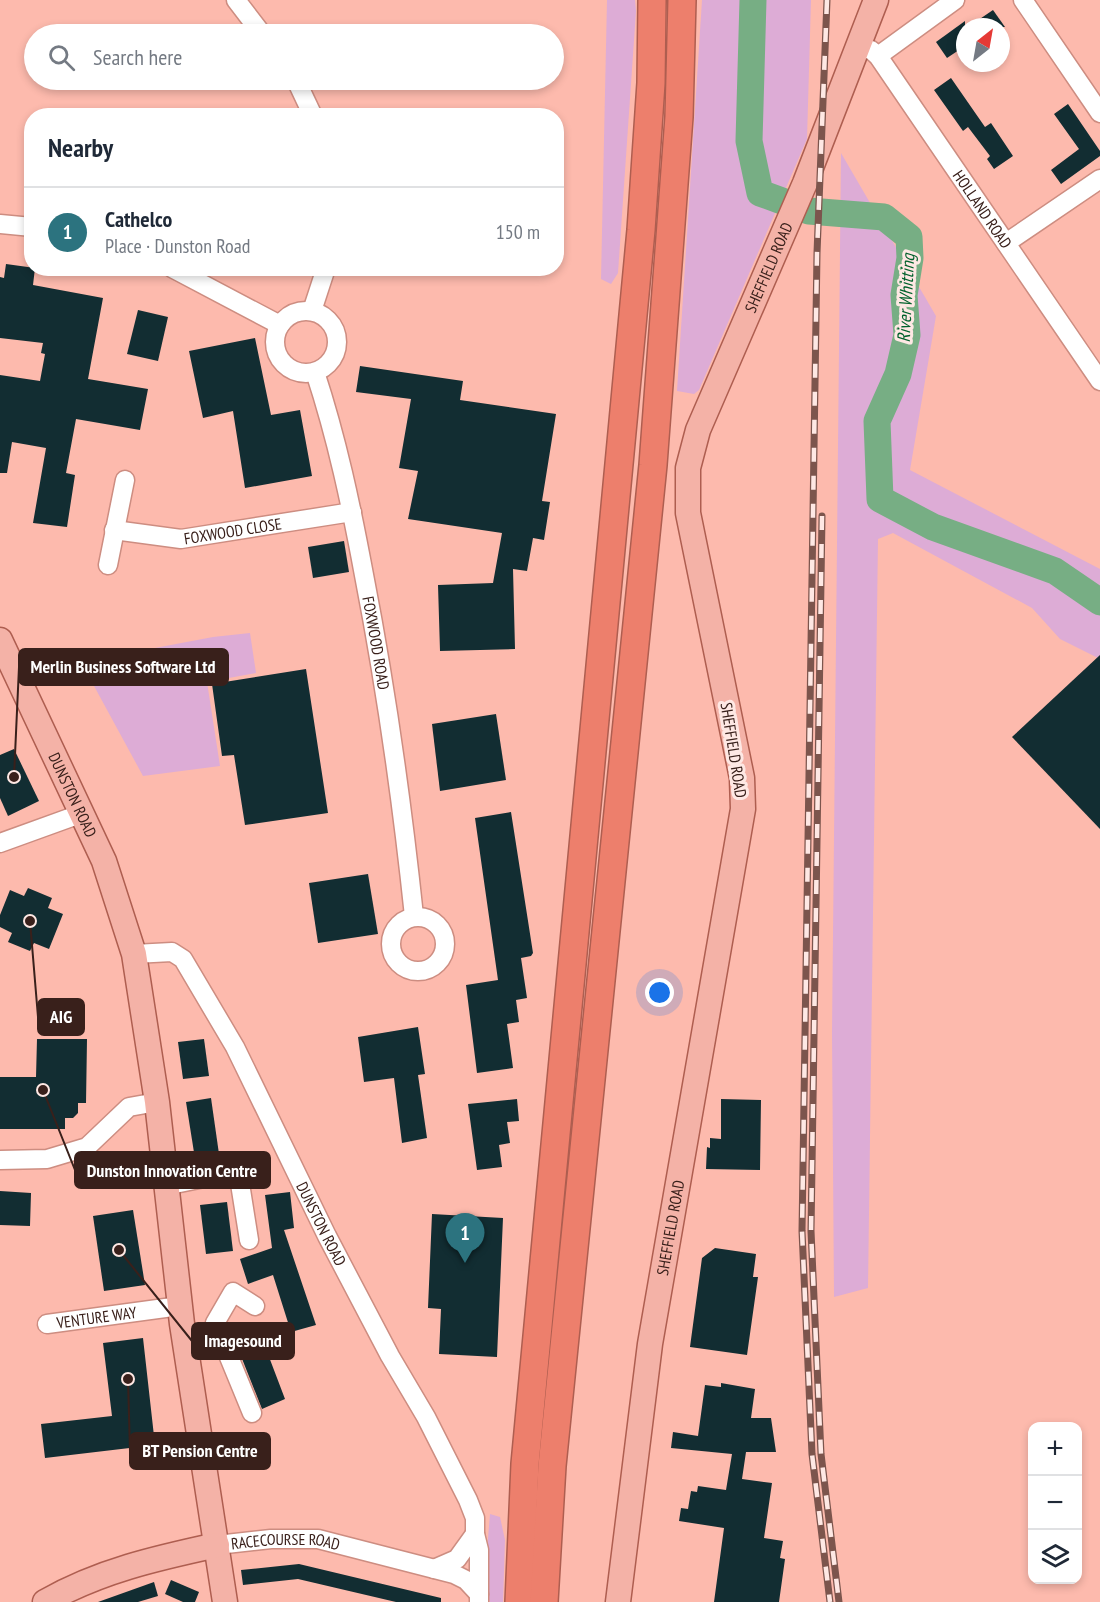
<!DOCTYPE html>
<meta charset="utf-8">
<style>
body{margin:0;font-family:"PT Sans Narrow",sans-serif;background:#f6f6f7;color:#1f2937}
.controls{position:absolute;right:18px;bottom:18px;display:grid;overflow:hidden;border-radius:12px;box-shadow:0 3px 9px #0003}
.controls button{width:54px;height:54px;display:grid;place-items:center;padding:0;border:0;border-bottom:2px solid #e0e1e3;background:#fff;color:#1f2937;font:30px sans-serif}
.compass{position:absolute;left:956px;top:18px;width:54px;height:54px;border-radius:50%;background:#fff;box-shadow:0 3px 9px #0003;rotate:31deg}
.you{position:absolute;left:660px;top:993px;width:21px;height:21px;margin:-15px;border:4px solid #fff;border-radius:50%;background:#1a73e8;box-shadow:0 0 0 9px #1a73e833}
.badge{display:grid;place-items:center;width:39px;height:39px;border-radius:50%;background:#2c737f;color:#fff;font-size:20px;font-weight:700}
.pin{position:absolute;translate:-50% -50px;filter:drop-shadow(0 2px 3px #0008)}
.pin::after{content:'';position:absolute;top:32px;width:21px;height:18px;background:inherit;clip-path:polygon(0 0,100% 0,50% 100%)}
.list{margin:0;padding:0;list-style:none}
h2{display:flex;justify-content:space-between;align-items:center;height:78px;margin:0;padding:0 24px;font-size:26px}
h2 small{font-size:20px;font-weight:400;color:#747a83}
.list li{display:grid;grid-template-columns:39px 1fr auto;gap:18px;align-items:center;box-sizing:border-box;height:90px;padding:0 24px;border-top:2px solid #e0e1e3}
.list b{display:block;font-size:22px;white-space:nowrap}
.list p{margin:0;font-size:20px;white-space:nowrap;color:#747a83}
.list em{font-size:20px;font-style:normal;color:#747a83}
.icon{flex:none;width:33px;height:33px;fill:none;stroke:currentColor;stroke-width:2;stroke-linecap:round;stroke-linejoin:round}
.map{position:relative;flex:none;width:1100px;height:1602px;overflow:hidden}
.search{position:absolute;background:#fff;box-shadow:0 3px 9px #0003;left:24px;top:24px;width:540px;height:66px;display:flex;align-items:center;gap:15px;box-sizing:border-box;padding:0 21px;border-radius:33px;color:#747a83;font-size:22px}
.panel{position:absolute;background:#fff;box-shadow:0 3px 9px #0003;left:24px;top:108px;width:540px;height:168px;border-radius:24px}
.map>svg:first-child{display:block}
.green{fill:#ddacd6}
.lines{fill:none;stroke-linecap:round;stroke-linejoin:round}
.river{stroke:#77ae84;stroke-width:27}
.building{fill:#122d32}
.minor-casing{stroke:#cd8d81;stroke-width:21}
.major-casing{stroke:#ae5e50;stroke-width:27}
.highway-casing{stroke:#ae5e50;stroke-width:30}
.minor{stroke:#fff;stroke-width:18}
.major{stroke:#f4b2a7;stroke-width:24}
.highway{stroke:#ed7f6c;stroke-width:27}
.rail-casing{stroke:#7c554d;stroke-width:7}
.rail{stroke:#fee8e4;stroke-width:4.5;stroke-dasharray:14;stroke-linecap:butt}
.labels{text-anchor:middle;stroke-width:6;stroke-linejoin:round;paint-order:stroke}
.street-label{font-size:16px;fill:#39201b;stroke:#fee8e4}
.water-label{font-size:18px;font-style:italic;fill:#02612c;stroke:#fee8e4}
.leader{fill:none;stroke:#39201b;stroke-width:2}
.callout-dot{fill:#39201b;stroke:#fee8e4;stroke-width:2}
.callout{fill:#39201b;stroke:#39201b;stroke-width:2}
.callout-label{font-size:18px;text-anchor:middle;font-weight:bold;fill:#fff}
</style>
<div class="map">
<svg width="1100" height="1602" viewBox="0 0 1100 1602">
<rect width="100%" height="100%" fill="#fdbaad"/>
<!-- green -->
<g class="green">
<path d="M607,0h28l1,11 -18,262 -7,11 -10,-5z"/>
<path d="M702,0h109l-4,139 -108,251 -5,4 -17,-3z"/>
<path d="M841,153l95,163 -26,154 190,99v86l-2,3 -38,-19 -28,-31 -139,-75 -15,6 -10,749 -34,9 -2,-264z"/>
<path d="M250,633l6,40 -49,9 13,84 -77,10 -62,-114 132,-25z"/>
<path d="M490,1514l10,3 5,23 -2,62h-13l-6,-15z"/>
</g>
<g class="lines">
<!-- river -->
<path class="river" d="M753,0l-4,141 11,52 49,18 75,6 25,20 1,21 -6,37 3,40 -9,39 -21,47 3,78 53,28 122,44 45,31"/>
</g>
<!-- building -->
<g class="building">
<path d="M993,10l12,17h-37z"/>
<path d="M965,21v25l-18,12 -11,-16z"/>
<path d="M951,78l34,49 6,-4 22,33 -19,13 -7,-10 3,-3 -22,-29 -5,4 -29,-41z"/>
<path d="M1068,104l32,47v5l-39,28 -10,-14 28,-21 -25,-35z"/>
<path d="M6,264l29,4 -2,17 70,13 -15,81 60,10 -8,41 -64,-11 -10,54 9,2 -8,52 -34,-4 13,-75 -34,-6 -5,31h-7v-98l40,6 5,-27 -4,-1 2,-10 -43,-5v-61l4,1z"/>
<path d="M138,310l30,7 -10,44 -31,-7z"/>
<path d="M255,338l16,77 29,-5 12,66 -67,12 -12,-77 -30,7 -14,-67z"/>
<path d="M360,366l103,15 -3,19 96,14 -14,87 8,1 -6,38 -11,-2 -6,33 -14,-2 2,80 -75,2 -2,-66 55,-2 9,-50 -94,-14 10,-48 -19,-3 12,-69 -55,-7z"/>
<path d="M344,541l5,31 -36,6 -5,-31z"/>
<path d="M1100,655v174l-88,-92z"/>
<path d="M306,669l22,144 -83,12 -11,-70 -12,1 -10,-72z"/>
<path d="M496,714l10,66 -66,11 -8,-67z"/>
<path d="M14,749l25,52 -31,15 -8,-18v-43z"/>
<path d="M511,812l22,141 -2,3 -10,2 6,40 -11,2 3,22 -12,2 6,44 -36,5 -11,-88 32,-5 -23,-162z"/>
<path d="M368,874l10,60 -60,9 -9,-60z"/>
<path d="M28,888l24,10 -4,10 15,6 -14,35 -15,-6 -4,8 -22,-9 4,-9 -12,-6v-12l10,-25 14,6z"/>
<path d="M418,1027l7,47 -7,1 9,63 -25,5 -8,-65 -30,4 -6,-45z"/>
<path d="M37,1039h50l-1,64h-8v10l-5,5h-8v11h-65v-52h36z"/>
<path d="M204,1039l5,37 -26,3 -5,-37z"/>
<path d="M211,1098l9,63 -24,4 -10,-63z"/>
<path d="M517,1099l2,22 -12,1 3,21 -11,2 3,22 -25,3 -9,-66z"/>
<path d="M721,1099l40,1 -1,70 -54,-1 1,-22 3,1v-10l11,1z"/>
<path d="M0,1191l31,2 -1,33 -30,-1z"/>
<path d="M290,1192l4,36 -10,2 32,95 -25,7 -18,-57 -25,9 -8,-25 32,-11 -7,-53z"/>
<path d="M227,1202l6,49 -27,3 -6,-49z"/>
<path d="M133,1210l12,75 -41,6 -11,-75z"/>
<path d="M432,1214l71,4 -6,139 -58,-3 2,-45 -13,-1z"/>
<path d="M715,1248l41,6 -3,23h5l-11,78 -57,-8 12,-89z"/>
<path d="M264,1325l9,21 -7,3 19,50 -23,10 -29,-73z"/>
<path d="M143,1338l12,107 -110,13 -4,-34 71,-8 -9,-73z"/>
<path d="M721,1383l34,6 -4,29h20l5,34h-30l-4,27 30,4 -8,55 19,3 -3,17 5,1 -6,43h-65l10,-74 -45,-7 2,-13 7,1 3,-18 6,1 1,-6 28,4 6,-36 -61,-6 2,-16 25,4 7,-51 16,2z"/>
<path d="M299,1564l142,34v4h-45l-98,-23 -55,6 -2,-15z"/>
<path d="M171,1580l28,12 -4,10h-12l-18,-8z"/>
<path d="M154,1582l4,14 -20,6h-40z"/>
</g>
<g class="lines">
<!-- minor casing -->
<g class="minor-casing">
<g id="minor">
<path d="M236,0l26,34"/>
<path d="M1023,0l77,113"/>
<path id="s1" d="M859,47l12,3 7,6 222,325"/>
<path d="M878,56l77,-56"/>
<path d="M296,80l17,36"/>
<path d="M0,224l32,3"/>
<path d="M1006,243l94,-64"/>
<path d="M172,268l108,57"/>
<path d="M312,311l14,-43"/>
<circle cx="306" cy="342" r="31"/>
<path id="s2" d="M315,372c22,67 36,133 49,203 22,113 38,227 50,341"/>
<path id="s3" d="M114,530l67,9 171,-27"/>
<path d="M108,565l17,-85"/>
<path d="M0,843l83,-30"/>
<circle cx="418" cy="944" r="27"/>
<path id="s4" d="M134,954l38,-2 11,7 52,88 92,189 63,120 36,61 42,83 7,18v16l4,16v52"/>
<path d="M0,1160l47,-1 40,-12 42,-40 28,-5"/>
<path d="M165,1186l73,-15 11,69"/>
<path id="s5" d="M47,1324l133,-18"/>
<path d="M252,1413l-37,-90 18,-31 22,14"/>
<path id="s6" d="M217,1545l54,-6h47l136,35 12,6 13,14"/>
<path d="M434,1569l23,-10 18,-25"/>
</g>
</g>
<!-- major casing -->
<g class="major-casing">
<g id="major">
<path id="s7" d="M0,640l104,221 30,93 23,148 25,222 43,278"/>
<path d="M45,1602c54,-31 112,-44 172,-57"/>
<path id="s8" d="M618,1602l32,-258 93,-535 -1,-31 -54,-265v-45l10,-38 107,-247 71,-183"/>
</g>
</g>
<!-- highway casing -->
<g class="highway-casing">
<g id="highway">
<path d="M519,1602l6,-138 116,-1234 10,-147 1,-83"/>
<path d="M544,1602l8,-136 101,-1001 26,-348 3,-117"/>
</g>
</g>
<!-- minor -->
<use href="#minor" class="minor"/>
<!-- major -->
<use href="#major" class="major"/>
<!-- highway -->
<use href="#highway" class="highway"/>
<!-- rail casing -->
<g class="rail-casing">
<g id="rail">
<path d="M827,0l-10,253 -15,978 10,223 18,148"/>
<path d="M822,516l-11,715 10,223 18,148"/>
</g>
</g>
<!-- rail -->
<use href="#rail" class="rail"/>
</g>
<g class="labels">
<!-- street labels -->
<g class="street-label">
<text dy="6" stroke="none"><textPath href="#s1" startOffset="207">HOLLAND ROAD</textPath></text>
<text dy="6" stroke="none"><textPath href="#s8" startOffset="1366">SHEFFIELD ROAD</textPath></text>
<text dy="6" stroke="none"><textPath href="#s3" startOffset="120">FOXWOOD CLOSE</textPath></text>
<text dy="6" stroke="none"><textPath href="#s2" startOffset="278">FOXWOOD ROAD</textPath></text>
<text transform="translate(734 750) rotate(81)" y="6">SHEFFIELD ROAD</text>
<text dy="6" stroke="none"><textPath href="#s7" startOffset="171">DUNSTON ROAD</textPath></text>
<text dy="6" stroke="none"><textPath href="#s4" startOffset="350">DUNSTON ROAD</textPath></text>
<text dy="6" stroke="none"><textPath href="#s8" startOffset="378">SHEFFIELD ROAD</textPath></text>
<text dy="6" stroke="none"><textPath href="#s5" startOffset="50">VENTURE WAY</textPath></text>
<text dy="6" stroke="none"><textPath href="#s6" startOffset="69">RACECOURSE ROAD</textPath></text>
</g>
<!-- water labels -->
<g class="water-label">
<text transform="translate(906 298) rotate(-87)" y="6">River Whitting</text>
</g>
</g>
<!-- callouts -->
<path class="leader" d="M14 777L19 667M30 921L38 1017M43 1090L75 1170M119 1250L192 1341M128 1379L130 1451"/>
<g class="callout-dot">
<circle cx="14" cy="777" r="6"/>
<circle cx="30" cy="921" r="6"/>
<circle cx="43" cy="1090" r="6"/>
<circle cx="119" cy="1250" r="6"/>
<circle cx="128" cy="1379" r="6"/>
</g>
<g class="callout">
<rect x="19" y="649" width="209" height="36" rx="6"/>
<rect x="38" y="999" width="46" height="36" rx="6"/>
<rect x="75" y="1152" width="195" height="36" rx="6"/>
<rect x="192" y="1323" width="102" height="36" rx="6"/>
<rect x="130" y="1433" width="140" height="36" rx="6"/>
</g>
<g class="callout-label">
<text x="123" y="673">Merlin Business Software Ltd</text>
<text x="61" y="1023">AIG</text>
<text x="172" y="1177">Dunston Innovation Centre</text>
<text x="243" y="1347">Imagesound</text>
<text x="200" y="1457">BT Pension Centre</text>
</g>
</svg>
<div class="controls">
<button>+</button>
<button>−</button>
<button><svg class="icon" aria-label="layers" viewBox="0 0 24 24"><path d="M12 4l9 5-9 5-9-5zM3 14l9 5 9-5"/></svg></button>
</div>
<svg class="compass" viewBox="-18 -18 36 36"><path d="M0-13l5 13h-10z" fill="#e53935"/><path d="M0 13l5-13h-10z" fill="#747a83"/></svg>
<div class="you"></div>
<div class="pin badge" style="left:465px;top:1263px">1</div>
<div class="search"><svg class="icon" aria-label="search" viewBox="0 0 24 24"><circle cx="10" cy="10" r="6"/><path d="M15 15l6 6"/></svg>Search here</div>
<section class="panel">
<h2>Nearby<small></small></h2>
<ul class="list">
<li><span class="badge">1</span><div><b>Cathelco</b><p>Place · Dunston Road</p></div><em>150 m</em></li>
</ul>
</section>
</div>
